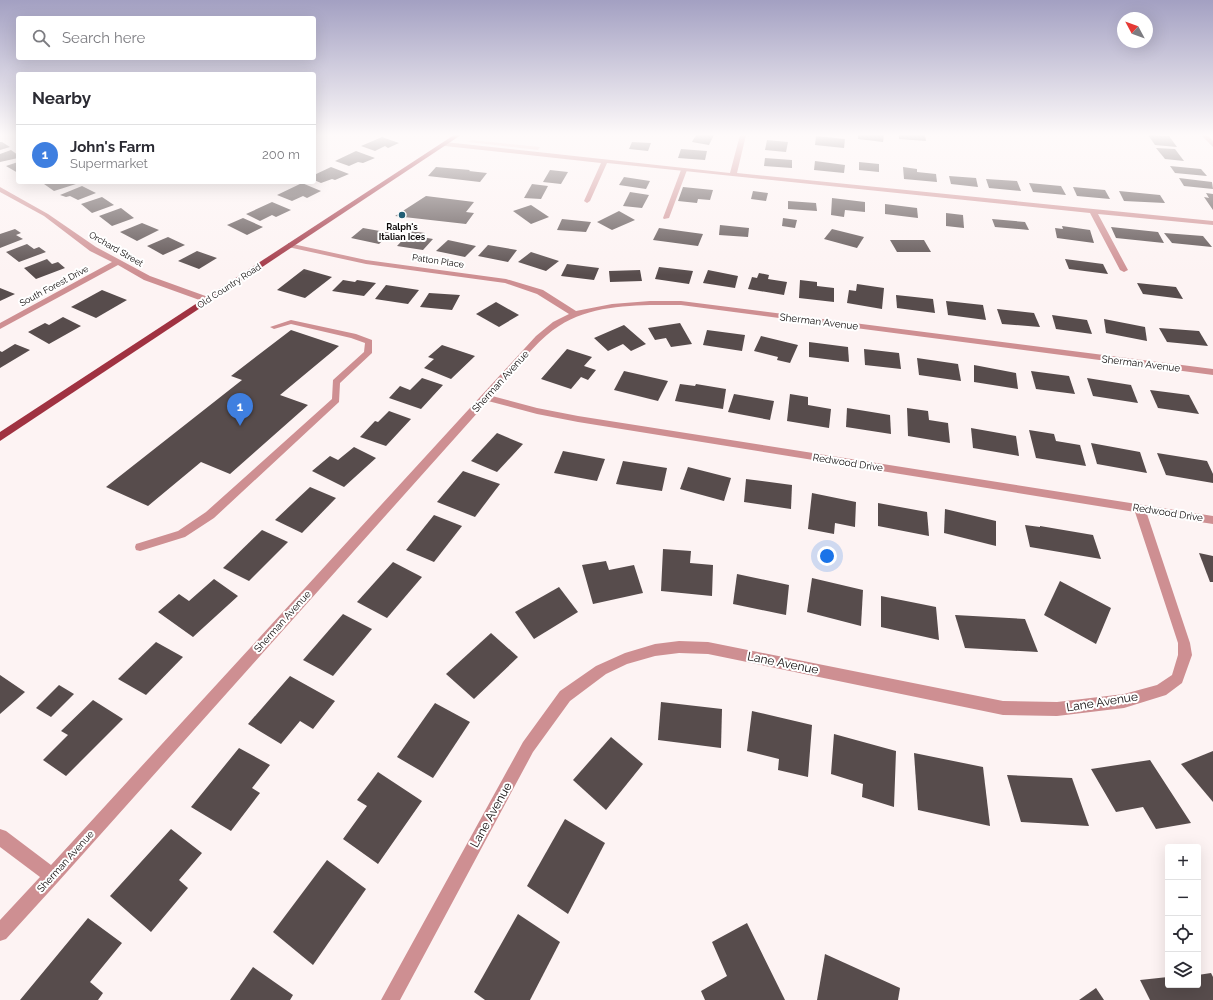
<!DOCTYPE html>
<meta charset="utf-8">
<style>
body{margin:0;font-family:Raleway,sans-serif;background:#f7f7f7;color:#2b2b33}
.controls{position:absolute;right:12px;bottom:12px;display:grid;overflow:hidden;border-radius:4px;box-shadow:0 4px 16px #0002}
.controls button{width:36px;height:36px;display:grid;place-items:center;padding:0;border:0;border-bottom:1px solid #e1e1e2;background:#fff;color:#2b2b33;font:20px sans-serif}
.compass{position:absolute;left:1117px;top:12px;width:36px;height:36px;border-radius:50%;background:#fff;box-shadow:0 4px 16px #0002;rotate:311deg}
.you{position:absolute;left:827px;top:556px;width:14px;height:14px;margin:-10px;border:3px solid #fff;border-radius:50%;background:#1a73e8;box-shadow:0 0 0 6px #1a73e833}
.badge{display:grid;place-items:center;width:26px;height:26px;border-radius:50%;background:#205e75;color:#fff;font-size:13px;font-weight:700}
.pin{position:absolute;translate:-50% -33px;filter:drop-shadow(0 1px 2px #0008)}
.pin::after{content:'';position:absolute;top:21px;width:14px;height:12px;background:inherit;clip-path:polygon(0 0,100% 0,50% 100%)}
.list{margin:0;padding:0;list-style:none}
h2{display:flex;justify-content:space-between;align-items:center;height:52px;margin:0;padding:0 16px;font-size:17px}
h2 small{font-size:13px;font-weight:400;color:#7c7c81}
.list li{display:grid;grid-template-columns:26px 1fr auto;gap:12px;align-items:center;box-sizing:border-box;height:60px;padding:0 16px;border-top:1px solid #e1e1e2}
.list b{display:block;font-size:15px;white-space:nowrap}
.list p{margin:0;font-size:13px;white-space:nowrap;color:#7c7c81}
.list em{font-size:13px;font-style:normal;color:#7c7c81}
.icon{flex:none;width:22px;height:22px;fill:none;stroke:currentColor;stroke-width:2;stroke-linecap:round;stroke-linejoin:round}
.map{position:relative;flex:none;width:1213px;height:1000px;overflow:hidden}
.search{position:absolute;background:#fff;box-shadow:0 4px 16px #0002;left:16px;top:16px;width:300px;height:44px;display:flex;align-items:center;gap:10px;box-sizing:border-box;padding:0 14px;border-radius:4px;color:#7c7c81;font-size:15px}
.panel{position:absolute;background:#fff;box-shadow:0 4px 16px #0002;left:16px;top:72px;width:300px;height:112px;border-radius:4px}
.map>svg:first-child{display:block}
.green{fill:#f3cdce}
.building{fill:#574c4c}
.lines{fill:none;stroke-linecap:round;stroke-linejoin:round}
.service{fill:#ce8f92;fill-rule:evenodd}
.minor{fill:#ce8f92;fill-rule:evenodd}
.primary{fill:#a03241;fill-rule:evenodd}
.poi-dot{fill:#205e75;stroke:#fff;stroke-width:1.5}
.labels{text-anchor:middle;stroke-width:4;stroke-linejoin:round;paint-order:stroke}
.far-poi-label{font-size:9px;font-weight:bold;fill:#0f0b0b;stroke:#fff}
.far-street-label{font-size:9px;fill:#0f0b0b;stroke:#fff}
.street-label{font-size:10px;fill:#0f0b0b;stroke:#fff}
.near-street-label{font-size:12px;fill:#0f0b0b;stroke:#fff}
</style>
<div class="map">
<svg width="1213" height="1000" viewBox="0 0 1213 1000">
<rect width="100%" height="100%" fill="#fdf3f3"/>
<!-- green -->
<path class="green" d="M472,140l68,7 -2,3 -70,-8z"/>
<!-- building -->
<g class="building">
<path d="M696,135h18l-5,10 -17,-3z"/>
<path d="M858,135h26l-1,7 -25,-3z"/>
<path d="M899,135h26l1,6 -27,-2z"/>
<path d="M1148,135l21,1 8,11 -22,-2z"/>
<path d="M816,136l29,3 -1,9 -29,-3z"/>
<path d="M382,137l17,6 -11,5 -3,-2 -10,5 -14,-5z"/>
<path d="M767,140l21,2 -2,10 -21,-2z"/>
<path d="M0,142h2l8,5 -10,3z"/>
<path d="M632,142l19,1 -3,8 -19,-2z"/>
<path d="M1156,148l19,1 9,12 -19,-2z"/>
<path d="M681,149l26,2 -2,9 -27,-2z"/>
<path d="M11,150l7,5v3l-18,4v-8z"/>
<path d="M356,151l19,7 -12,5 -5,-1 -9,4 -14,-5z"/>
<path d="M765,158l27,2v8l-28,-2z"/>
<path d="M815,161l30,4 -1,8 -30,-3z"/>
<path d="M18,162v11l-12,-7z"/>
<path d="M859,162l20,2v8l-20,-2z"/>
<path d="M1170,166l31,3 6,7 -32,-3z"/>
<path d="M331,167l18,7 -14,6 -3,-1 -11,4 -7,-3v-5z"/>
<path d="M436,167l34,3 -1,1 18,2 -7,9 -52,-6z"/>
<path d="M903,167l14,2v3l19,2 1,8 -33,-3z"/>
<path d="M550,170l18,2 -7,12 -18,-2z"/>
<path d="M949,176l27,2 2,9 -27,-3z"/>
<path d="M624,177l26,4 -4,8 -27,-4z"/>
<path d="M1179,178l33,4 1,7 -29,-3z"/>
<path d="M986,179l31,2 4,10 -32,-3z"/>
<path d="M49,182h24l3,2 -22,7 -10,-7z"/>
<path d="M302,183l19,8 -14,7 -4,-2 -11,5 -15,-6z"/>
<path d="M1029,183l32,3 5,9 -33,-3z"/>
<path d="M532,184l16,2 -7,13 -17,-1z"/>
<path d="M82,186l14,7 -18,7 -8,-4 -4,1 -6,-2z"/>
<path d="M683,187l30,3 -3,10 -12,-1 -1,4 -19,-2z"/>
<path d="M1073,187l32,3 5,9 -33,-3z"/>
<path d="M753,191l15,2 -2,8 -15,-2z"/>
<path d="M1119,191l41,4 5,8 -41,-2z"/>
<path d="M630,192l19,3 -7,13 -19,-2z"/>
<path d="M1206,193l7,1v16l-9,-13 5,1z"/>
<path d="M426,196l48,6 -8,10 8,1 -8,11 -71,-8z"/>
<path d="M102,197l12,8 -22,8 -11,-9z"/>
<path d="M832,198l33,4v10l-20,-2 -1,7 -13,-2z"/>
<path d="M788,201l28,2 1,8 -29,-2z"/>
<path d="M272,202l19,8 -15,7 -4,-2 -12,6 -14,-7z"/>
<path d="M885,204l32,4 1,10 -33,-4z"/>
<path d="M531,205l18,12 -18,7 -18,-13z"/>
<path d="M121,208l13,10 -22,8 -13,-10z"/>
<path d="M619,211l16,9 -23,10 -15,-8z"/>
<path d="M946,213l17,2 1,13 -18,-2z"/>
<path d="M243,218l20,9 -16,8 -20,-10z"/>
<path d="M783,218l14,2 -2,8 -13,-2z"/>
<path d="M562,219l29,3 -5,10 -29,-2z"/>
<path d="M992,219l33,3 4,8 -34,-3z"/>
<path d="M142,223l17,7 -22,11 -17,-9z"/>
<path d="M720,225l29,3 -1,9 -29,-2z"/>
<path d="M1062,226l28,4 4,13 -37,-5 -2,-10 8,1z"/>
<path d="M1111,227l47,5 6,11 -48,-5z"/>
<path d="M363,228l28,5 -12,11 -28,-6z"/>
<path d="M659,228l44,6 -5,12 -45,-6z"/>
<path d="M15,229l6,4 -5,2 7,4 -23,9v-14z"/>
<path d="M832,229l32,8 -7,11 -33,-9z"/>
<path d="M411,231l14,2 -3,4 11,2 -10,11 -26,-4z"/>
<path d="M1164,233l39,3 9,11 -40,-4z"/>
<path d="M168,237l17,8 -22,10 -16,-9z"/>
<path d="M448,240l28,6 -11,11 -29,-6z"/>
<path d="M890,240h34l7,12h-34z"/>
<path d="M27,244l7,5 5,-2 7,5 -27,10 -13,-10z"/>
<path d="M488,245l29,5 -9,12 -30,-6z"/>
<path d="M197,251l20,7 -18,11 -21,-8z"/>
<path d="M531,252l28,9 -13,10 -28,-9z"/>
<path d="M47,259l5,5 6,-2 7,6 -29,11 -12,-11z"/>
<path d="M1065,259l38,5 5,10 -39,-5z"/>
<path d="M567,264l32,4 -5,12 -33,-4z"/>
<path d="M659,267l34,4 -4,13 -34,-5z"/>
<path d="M304,269l28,8 -27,21 -28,-8z"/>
<path d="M640,270l2,11 -32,1 -1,-11z"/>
<path d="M708,270l30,6 -3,12 -32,-5z"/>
<path d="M759,273l10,2 -1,4 19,3 -3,13 -36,-6 4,-12 5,1z"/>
<path d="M343,280l12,2 2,-2 19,3 -12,13 -32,-5z"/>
<path d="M800,280l17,2v4l17,2v14l-35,-4z"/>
<path d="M1137,283l39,4 7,12 -40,-5z"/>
<path d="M857,284l27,4 -2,21 -35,-6 2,-13 7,1z"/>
<path d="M386,285l33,5 -11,14 -33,-5z"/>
<path d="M0,288l15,6 -15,7z"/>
<path d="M102,290l25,10 -31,18 -25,-11z"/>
<path d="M429,293l31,2 -8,15 -32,-3z"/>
<path d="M896,295l37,4 2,14 -38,-5z"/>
<path d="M946,301l37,4 3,15 -38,-5z"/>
<path d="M496,302l23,13 -20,12 -23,-13z"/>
<path d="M997,309l37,4 6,14 -38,-3z"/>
<path d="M1052,315l35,5 5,14 -36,-5z"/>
<path d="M63,317l18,9 -32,18 -21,-12 17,-9 4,2z"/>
<path d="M1104,319l41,8 2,14 -41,-8z"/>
<path d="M680,323l12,21 -21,3 -5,-9 -11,2 -7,-12z"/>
<path d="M624,325l22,19 -15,7 -8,-7 -15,7 -14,-13z"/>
<path d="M1159,328l40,3 9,15 -41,-4z"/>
<path d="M291,330l48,16 -59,49 28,10 -78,69 -29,-12 -53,44 -42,-19 136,-107 -11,-4z"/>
<path d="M707,330l38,5 -3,16 -39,-6z"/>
<path d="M761,336l37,9 -8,18 -13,-3 1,-3 -24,-6z"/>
<path d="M809,342l39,5 1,15 -40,-5z"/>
<path d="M15,344l15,6 -30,18v-17l2,1z"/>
<path d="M442,345l33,11 -24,23 -27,-11 10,-9 -6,-2z"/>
<path d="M567,349l25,8 -8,9 12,4 -8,10 -7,-3 -10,12 -30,-10z"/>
<path d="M864,349l35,4 2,16 -36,-4z"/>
<path d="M917,358l41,6 3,17 -42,-6z"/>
<path d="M974,365l42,8 2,16 -44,-7z"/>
<path d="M624,371l44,10 -10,20 -44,-11z"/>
<path d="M1031,371l38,5 6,18 -39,-5z"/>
<path d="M422,378l21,7 -22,24 -32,-11 11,-12 10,4z"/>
<path d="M1087,378l44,7 7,18 -45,-7z"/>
<path d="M680,384l15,2 1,-2 30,5 -3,20 -48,-8z"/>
<path d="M1150,390l39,5 10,19 -41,-6z"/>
<path d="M734,394l40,7 -4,19 -42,-8z"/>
<path d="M790,394l18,3v8l23,4 -2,19 -42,-7z"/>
<path d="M847,408l43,7 1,19 -45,-7z"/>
<path d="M907,408l21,3 1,9 19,3 2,20 -42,-7z"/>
<path d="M389,411l22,8 -25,27 -26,-9 15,-16 3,1z"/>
<path d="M971,428l45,8 3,20 -46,-8z"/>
<path d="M1029,430l25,4 2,7 24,4 6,21 -50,-8z"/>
<path d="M497,433l26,11 -26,28 -26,-11z"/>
<path d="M1091,443l49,9 7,21 -50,-9z"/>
<path d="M354,447l22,11 -32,29 -32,-16 18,-15 8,4z"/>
<path d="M563,451l42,8 -8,22 -43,-8z"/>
<path d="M1157,453l50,8 6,13v9l-47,-8z"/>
<path d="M623,461l44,7 -5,23 -46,-7z"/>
<path d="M688,467l43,11 -7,23 -44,-12z"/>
<path d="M463,471l37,13 -25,33 -38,-15z"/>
<path d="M746,479l46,6 -1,24 -47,-7z"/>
<path d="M310,487l26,11 -34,35 -27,-13z"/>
<path d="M812,493l44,9 -1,25 -20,-4 -1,11 -26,-5z"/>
<path d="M878,503l49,9 2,24 -51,-10z"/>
<path d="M945,509l51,12v25l-52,-13z"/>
<path d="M434,515l28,11 -28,36 -28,-12z"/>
<path d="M1025,525l15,2v-1l53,9 8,24 -71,-12z"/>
<path d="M262,530l26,12 -39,39 -26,-13z"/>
<path d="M663,549l28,2 -1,12 23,2 -1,31 -51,-5z"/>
<path d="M1199,553l14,3v26h-3z"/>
<path d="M606,561l3,9 25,-5 9,28 -50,11 -11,-39z"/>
<path d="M393,562l29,15 -35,41 -30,-16z"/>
<path d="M737,574l52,11 -3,30 -53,-11z"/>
<path d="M812,578l51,12 -2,36 -54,-14z"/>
<path d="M214,579l24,17 -45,41 -35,-25 21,-18 10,7z"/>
<path d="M1060,581l51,27 -15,36 -52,-29z"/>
<path d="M559,587l19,25 -44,27 -19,-27z"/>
<path d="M881,596l55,11 3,33 -58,-13z"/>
<path d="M343,614l29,15 -39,47 -30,-16z"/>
<path d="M955,615l70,4 13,33 -73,-4z"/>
<path d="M491,633l27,24 -44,42 -28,-25z"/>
<path d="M156,642l27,15 -37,38 -28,-16z"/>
<path d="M0,675l25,17 -25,22z"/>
<path d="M290,676l45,25 -22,28 -13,-8 -19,23 -33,-20z"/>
<path d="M59,685l15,9 -23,23 -15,-9z"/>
<path d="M93,700l30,19 -57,57 -23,-16 25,-25 -7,-4z"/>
<path d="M661,702l61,7 -1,39 -63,-8z"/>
<path d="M435,703l35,19 -37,56 -36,-21z"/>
<path d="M752,711l60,14 -4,52 -30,-7 1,-11 -32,-8z"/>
<path d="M834,734l62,17 -2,56 -32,-10 1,-13 -32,-10z"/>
<path d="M611,737l32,27 -37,46 -33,-30z"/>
<path d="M239,748l31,17 -18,23 8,5 -29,38 -40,-24z"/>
<path d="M1213,751v51l-32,-38z"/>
<path d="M914,753l69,14 7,59 -72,-16z"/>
<path d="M1150,760l41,63 -35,6 -13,-22 -27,5 -25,-43z"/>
<path d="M378,772l44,29 -44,63 -35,-25 24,-33 -10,-6z"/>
<path d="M1007,775l65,3 17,48 -68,-4z"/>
<path d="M565,819l40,24 -37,71 -41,-28z"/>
<path d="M171,829l31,24 -23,27 9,8 -37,44 -41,-36z"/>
<path d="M327,860l39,29 -53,76 -40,-33z"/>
<path d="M518,914l42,28 -30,58h-45l-11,-8z"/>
<path d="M88,918l34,25 -32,39 13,11 -5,7h-78z"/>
<path d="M747,923l38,77h-80l-4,-9 26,-15 -15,-34z"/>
<path d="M825,954l75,34 -2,12h-81z"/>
<path d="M253,967l40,28 -3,5h-60z"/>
<path d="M1211,973l2,4v23h-63l-10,-20 28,-3v8h30v-10z"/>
<path d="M1096,988l8,12h-25z"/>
</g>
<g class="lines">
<!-- service -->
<g class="service">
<path d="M684,168l3,2 -18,48 -5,1 -1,-1 18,-48z"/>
<path d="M291,320l65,14 16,6v13l-32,30 -1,19 -125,116 -29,19 -45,14 -4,-1 -1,-3 1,-3 42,-13 28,-19 126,-113 1,-19 31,-28 1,-9 -14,-5 -60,-14 -17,5 -4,-2z"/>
</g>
<!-- minor -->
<g class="minor">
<path d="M740,135h6l-9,38 476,48v4l-115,-11 30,56 -4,2 -4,-2 -30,-57 -483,-50 -17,38 -3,2 -3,-2 17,-38 -156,-17 -3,-2 3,-2 285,31z"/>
<path d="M1201,135h6l6,6v6z"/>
<path d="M0,187l48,27 48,33 54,29 61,22 1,2 -1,2h-6l-61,-22 -26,-15 -118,64v-6l112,-61 -22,-11 -46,-35 -44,-24z"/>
<path d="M288,243l78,17 140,19 37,11 33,21 36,-7 38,-3h31l532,68v6l-532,-70c-39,0 -87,-2 -122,21 -24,15 -47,48 -67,70l45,12 41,8 635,100v8l-66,-10 43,129 2,12 -10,28 -16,12 -42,13 -67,8 -54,-1 -295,-61 -29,-1 -24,3 -28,8 -21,10 -36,27 -37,51 -133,248h-19l142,-258 37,-51 36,-25 29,-13 30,-9 24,-3 29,1 295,59 54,1 67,-8 33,-9 15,-10 6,-20v-12l-43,-131 -557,-90 -41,-8 -49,-13 -430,481 -52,57 -6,2v-21l40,-43 -40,-30v-18l6,2 45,34 485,-529 17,-14 16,-8 -32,-20 -32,-11 -139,-19 -78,-17z"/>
</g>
<!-- primary -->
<path class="primary" d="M454,135h7l-461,306v-9z"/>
</g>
<!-- sky -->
<linearGradient id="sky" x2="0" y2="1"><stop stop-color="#a3a0c2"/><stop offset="0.49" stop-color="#fefafa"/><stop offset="1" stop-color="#fefafa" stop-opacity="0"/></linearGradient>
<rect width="1213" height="275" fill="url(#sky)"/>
<!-- markers -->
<circle class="poi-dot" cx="402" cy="215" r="4"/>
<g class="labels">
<!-- far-poi labels -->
<g class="far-poi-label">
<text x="402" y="230">Ralph's<tspan x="402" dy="10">Italian Ices</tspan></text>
</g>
<!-- far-street labels -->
<g class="far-street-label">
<text transform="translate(116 249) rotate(30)" y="3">Orchard Street</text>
<text transform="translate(438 261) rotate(8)" y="3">Patton Place</text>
<text transform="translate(54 286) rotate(-28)" y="3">South Forest Drive</text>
<text transform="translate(229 286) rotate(-33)" y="3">Old Country Road</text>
</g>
<!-- street labels -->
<g class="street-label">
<text transform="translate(819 321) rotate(7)" y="4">Sherman Avenue</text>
<text transform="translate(1141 363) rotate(7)" y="4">Sherman Avenue</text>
<text transform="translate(500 381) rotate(-48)" y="4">Sherman Avenue</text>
<text transform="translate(848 462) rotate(9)" y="4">Redwood Drive</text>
<text transform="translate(1168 512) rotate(9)" y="4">Redwood Drive</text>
<text transform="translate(282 621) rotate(-48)" y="4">Sherman Avenue</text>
<text transform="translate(65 861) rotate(-48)" y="4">Sherman Avenue</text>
</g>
<!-- near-street labels -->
<g class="near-street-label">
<text transform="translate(783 663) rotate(11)" y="4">Lane Avenue</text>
<text transform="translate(1102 702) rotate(-9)" y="4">Lane Avenue</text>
<text transform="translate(491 815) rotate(-61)" y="4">Lane Avenue</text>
</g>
</g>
</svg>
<div class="controls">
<button>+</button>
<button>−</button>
<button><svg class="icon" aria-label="locate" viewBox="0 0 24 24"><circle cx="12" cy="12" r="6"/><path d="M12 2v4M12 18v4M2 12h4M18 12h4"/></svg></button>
<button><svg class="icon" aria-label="layers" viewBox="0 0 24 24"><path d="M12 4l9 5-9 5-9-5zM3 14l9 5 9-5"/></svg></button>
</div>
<svg class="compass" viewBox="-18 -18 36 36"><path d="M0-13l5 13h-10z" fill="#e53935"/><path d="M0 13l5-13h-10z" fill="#7c7c81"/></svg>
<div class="you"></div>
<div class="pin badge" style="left:240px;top:426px;background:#3f7fe0">1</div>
<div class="search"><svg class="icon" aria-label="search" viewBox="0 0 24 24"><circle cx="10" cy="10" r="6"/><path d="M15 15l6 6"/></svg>Search here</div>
<section class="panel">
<h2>Nearby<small></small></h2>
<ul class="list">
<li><span class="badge" style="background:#3f7fe0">1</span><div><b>John's Farm</b><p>Supermarket</p></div><em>200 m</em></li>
</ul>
</section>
</div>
